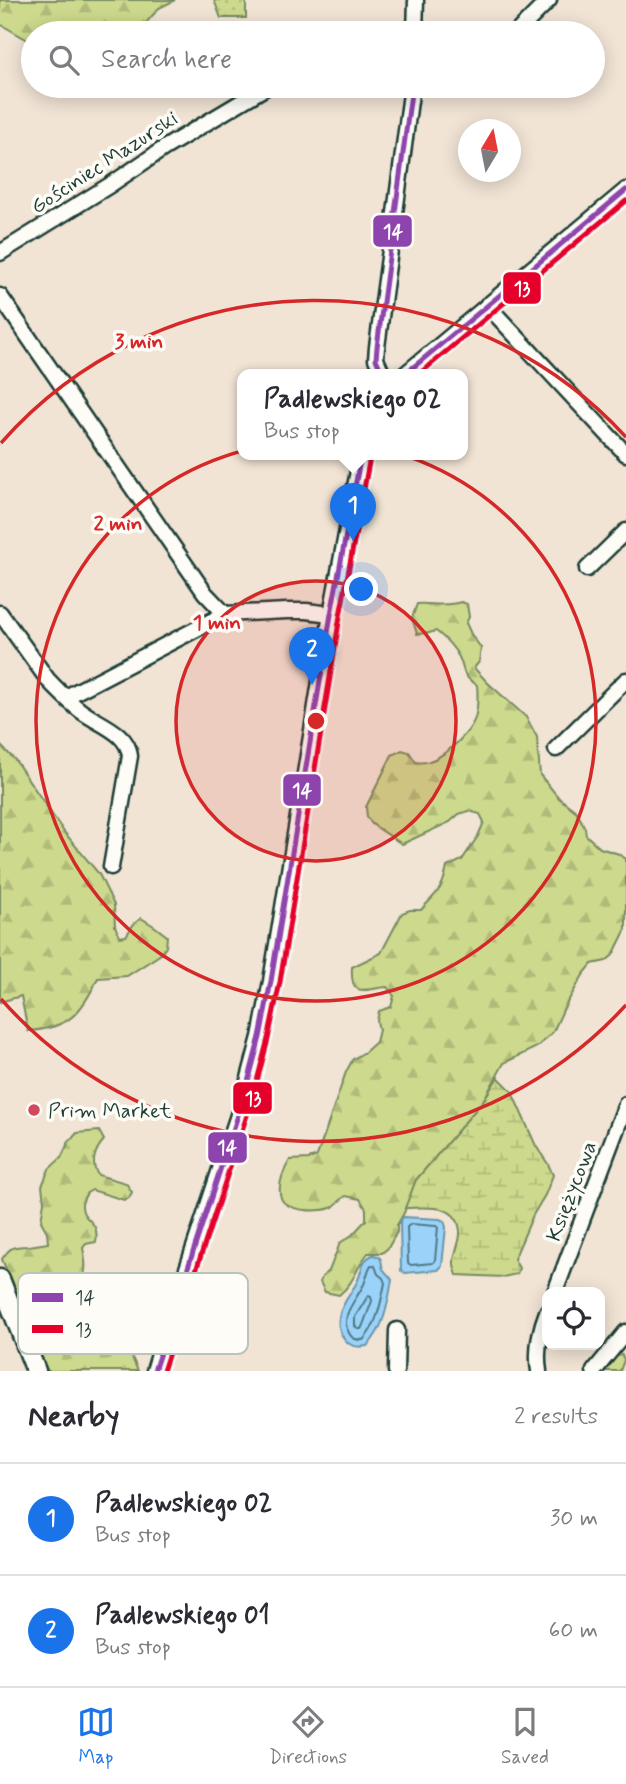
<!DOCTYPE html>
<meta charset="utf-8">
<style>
body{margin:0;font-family:Mynerve,sans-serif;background:#f7f7f7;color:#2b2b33}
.controls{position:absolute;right:21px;bottom:21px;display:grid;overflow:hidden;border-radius:14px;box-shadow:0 4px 18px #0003}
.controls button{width:63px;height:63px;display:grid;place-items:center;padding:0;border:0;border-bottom:2px solid #e1e1e2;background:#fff;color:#2b2b33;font:35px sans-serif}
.compass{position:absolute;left:458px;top:119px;width:63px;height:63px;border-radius:50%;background:#fff;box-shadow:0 4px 18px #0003;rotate:10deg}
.you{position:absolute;left:362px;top:590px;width:24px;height:24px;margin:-18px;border:5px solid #fff;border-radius:50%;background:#1a73e8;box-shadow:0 0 0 10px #1a73e833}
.badge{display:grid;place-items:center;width:46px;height:46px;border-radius:50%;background:#1a73e8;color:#fff;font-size:23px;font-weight:700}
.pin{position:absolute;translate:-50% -58px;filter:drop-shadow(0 2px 4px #0008)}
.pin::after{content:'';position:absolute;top:37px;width:24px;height:21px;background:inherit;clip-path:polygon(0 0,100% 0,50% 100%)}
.popup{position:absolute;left:237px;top:369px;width:231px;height:91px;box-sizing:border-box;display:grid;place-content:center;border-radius:14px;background:#fff;filter:drop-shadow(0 2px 5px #0005);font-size:23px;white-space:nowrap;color:#7c7c81}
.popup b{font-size:26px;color:#2b2b33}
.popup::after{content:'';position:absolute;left:50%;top:100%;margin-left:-14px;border:14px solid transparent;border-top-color:#fff}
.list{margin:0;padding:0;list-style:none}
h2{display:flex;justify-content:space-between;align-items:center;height:91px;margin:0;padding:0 28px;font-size:30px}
h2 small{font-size:23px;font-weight:400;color:#7c7c81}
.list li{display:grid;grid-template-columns:46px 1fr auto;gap:21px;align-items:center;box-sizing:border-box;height:112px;padding:0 28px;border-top:2px solid #e1e1e2}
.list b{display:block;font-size:26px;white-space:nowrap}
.list p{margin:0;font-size:23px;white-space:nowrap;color:#7c7c81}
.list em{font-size:23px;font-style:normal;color:#7c7c81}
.icon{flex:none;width:38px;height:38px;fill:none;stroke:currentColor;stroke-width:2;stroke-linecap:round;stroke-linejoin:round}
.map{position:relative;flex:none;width:626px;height:1371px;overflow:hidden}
.search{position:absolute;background:#fff;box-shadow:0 4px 18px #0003;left:21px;right:21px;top:21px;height:77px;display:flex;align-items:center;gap:18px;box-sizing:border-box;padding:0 24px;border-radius:38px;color:#7c7c81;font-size:26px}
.sheet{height:315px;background:#fff}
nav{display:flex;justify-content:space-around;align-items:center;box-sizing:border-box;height:98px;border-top:2px solid #e1e1e2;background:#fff;font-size:19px;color:#7c7c81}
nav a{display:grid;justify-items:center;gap:4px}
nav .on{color:#1a73e8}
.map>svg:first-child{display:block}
.forest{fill:url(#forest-firs);stroke:#768b60;stroke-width:2}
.wetland{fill:url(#wetland-marsh);stroke:#768b60;stroke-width:2}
.park{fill:url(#park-dots);stroke:#768b60;stroke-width:2}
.water{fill:#9ad2f9;stroke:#6996aa;stroke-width:2}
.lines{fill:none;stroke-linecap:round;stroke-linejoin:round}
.shore{stroke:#507983;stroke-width:2}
.minor-casing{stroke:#1f3d34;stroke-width:19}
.major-casing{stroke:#1f3d34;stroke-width:23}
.minor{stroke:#fdfcf7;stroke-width:14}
.major{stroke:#fdfcf7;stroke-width:18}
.bus-1-casing{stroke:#fdfcf7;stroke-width:10}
.bus-2-casing{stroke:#fdfcf7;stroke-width:10}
.bus-1{stroke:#8e44ad;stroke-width:5}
.bus-2{stroke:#e4002b;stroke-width:5}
.ring{fill:none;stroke:#d62828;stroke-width:3.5}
.poi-dot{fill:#d1495b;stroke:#fdfcf7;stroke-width:2.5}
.labels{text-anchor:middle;stroke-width:7;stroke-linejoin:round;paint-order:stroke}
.street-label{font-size:21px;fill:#1f3d34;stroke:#fdfcf7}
.poi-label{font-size:21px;fill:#1f3d34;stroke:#fdfcf7;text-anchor:start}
.key{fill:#fdfcf7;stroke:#bac3bc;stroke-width:2}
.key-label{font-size:19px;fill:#1f3d34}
.centre{fill:#d62828;stroke:#fdfcf7;stroke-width:3.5}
.ring-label{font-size:21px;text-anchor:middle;font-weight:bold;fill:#d62828;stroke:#fdfcf7;stroke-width:7;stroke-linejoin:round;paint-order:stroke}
.line-badge{stroke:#fdfcf7;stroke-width:2.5}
.badge-label{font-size:19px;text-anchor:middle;font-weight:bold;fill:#fff}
</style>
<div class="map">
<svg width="626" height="1371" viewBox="0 0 626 1371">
<defs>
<pattern id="forest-firs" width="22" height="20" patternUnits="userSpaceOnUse" patternTransform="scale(1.75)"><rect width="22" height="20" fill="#cdd98c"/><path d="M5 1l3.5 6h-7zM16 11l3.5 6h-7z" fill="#b0bb79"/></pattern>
<pattern id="wetland-marsh" width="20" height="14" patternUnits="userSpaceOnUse" patternTransform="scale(1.75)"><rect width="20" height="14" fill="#cdd98c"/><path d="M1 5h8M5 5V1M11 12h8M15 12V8" fill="none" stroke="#b0bb79"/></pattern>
<pattern id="park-dots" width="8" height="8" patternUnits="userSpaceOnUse" patternTransform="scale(1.75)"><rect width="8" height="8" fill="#cdd98c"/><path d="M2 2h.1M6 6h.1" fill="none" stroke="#b0bb79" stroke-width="1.8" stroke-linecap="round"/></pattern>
</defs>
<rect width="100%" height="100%" fill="#f1e4d5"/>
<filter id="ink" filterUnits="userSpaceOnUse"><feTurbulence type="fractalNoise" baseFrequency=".0143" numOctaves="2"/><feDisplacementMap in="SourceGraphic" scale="14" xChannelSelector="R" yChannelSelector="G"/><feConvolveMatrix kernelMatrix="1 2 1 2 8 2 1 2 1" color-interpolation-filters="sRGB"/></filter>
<g filter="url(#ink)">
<!-- forest -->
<g class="forest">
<path d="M0,0h175l-16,8 -13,15 -15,10h-98v10l-33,-19z"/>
<path d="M461,602l6,2 2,13 -3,6 5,11 10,14 -2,14 -5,6 14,15 38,34 11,20 3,38 19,23 18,14 8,16 1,7 14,13 19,6 7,5v70l-13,26 -7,6 -14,3 -9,11 -20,35 -10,22 -16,15 -33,16 -21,38 -67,79 -12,33 -7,12v7l-9,16 -6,5h-14c-12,15 -13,29 -29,42l-14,-3 -5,-10 2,-5 7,-6 11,-28 12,-8 14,-15v-11l-6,-10 -14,-3c-5,3 -9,8 -13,11 -11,6 -47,5 -52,-9 -4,-12 3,-28 9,-38l19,-1 8,-3 29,-84 7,-13 12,-7 11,-10 3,-12 -2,-9 2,-10 12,-4 3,-11 -7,-9c-23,2 -37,12 -35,-20l29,-14 21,-40 8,-3h11c15,-17 21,-18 26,-43l15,-7 16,-24 6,-14 -4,-8 -11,-3 -10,3 -9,8 -48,22 -30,-20 -5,-7 -1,-10 26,-52 10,-5 7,2 7,10c19,5 53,-26 59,-44 3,-11 3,-22 2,-33 -17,-11 -11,-12 -18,-28 -6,-11 -14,-19 -23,-26l-7,2 -12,1 -5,-16 5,-14c15,-1 29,3 44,-2z"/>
<path d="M0,745l15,15 49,72 35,42 15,31 1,21 5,11 6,-1 7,-11 8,-7 13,8 13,10 -1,11 -5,7 -34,22 -29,2c-17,36 -29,50 -70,53l-7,-35 -21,6z"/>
<path d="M99,1131l5,9c-9,10 -14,23 -6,35l28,8 6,9 -3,6 -5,2 -32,-10 -5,3c-2,3 -4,7 -5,11 -1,19 18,13 14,38l-10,2 -3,4c3,15 5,27 -6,40v7l7,3 29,-5c9,6 22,26 27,36v4c-21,3 -7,26 -2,38h-91l-45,-112c9,-14 12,-12 27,-13 6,-1 13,-2 19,-3l-1,-11 -6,-11 3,-19 -2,-16 7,-17 12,-11 7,-15 9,-10z"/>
<path d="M622,1355l2,5 -4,11h-18l14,-15z"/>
</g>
<!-- wetland -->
<path class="wetland" d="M498,1077l13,13 25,56 12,18 5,11 -8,20 -12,20 -19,44 5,9 -2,6 -14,3 -46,-2c-1,-3 -3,-7 -3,-11 -1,-10 7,-22 6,-33 -3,-29 -34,-23 -55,-23l11,-28 67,-79z"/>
<!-- park -->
<path class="park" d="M214,0h32v18h-25z"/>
<!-- water -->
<g class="water">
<path d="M403,1217l37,2 4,2 2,6 -4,39 -4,4 -33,3 -4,-2 -1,-49z"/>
<path d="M373,1255c11,2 7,6 10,14 2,3 7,7 9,11 -4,23 -8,49 -25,66 -11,2 -18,0 -24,-9 -13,-20 5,-38 14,-55 6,-11 3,-22 16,-27z"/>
</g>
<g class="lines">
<!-- shore -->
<g class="shore">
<path d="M411,1224l25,2 2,1 -3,33 -2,3 -22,2 -3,-2 -1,-36z"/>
<path d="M371,1265l4,1 3,8 5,4 2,5c-4,19 -8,43 -22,57 -7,0 -11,-1 -14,-7 -10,-16 7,-33 14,-47 4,-7 4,-15 8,-21z"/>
<path d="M368,1296l3,1 1,4 -9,24 -2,4h-3l-3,-3v-9z"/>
</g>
<!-- minor casing -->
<g class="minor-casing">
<g id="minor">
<path d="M415,33l1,-33"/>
<path d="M516,33l33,-33"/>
<path d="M0,253l110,-68 56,-38 102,-61"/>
<path d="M0,296l205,297 20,21"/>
<path d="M487,305l139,149"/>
<path d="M383,375l-7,-16 1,-12 35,-261"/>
<path d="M404,375l222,-185"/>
<path d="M587,569l39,-38"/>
<path d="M0,613l48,67c10,10 21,22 33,31 17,13 47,21 49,45l-19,111"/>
<path d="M66,697l159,-83 62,-3h19l25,3"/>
<path d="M556,749l70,-69"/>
<path d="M555,1292l71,-188"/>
<path d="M154,1371l10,-33 80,-241 16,-60 11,-56 60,-367 30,-159"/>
<path d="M396,1371l1,-41"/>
<path d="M539,1371c-3,-19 1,-41 8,-59"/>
<path d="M594,1371l32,-39"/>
</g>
</g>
<!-- major casing -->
<g class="major-casing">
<path id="major" d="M0,1279l36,92"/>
</g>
<!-- minor -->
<use href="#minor" class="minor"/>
<!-- major -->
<use href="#major" class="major"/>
<!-- bus-1 casing -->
<g class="bus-1-casing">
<g id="bus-1">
<path d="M383,375l-7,-16 1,-12 35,-261"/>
<path d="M404,375l222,-185"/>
<path d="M154,1371l90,-274 16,-60 11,-56 60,-367 30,-159"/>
</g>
</g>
<!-- bus-2 casing -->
<g class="bus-2-casing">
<g id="bus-2">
<path d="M418,375l208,-174"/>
<path d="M163,1371l89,-271 16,-61 12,-57 60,-366 30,-159"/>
</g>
</g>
<!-- bus-1 -->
<use href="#bus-1" class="bus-1"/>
<!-- bus-2 -->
<use href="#bus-2" class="bus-2"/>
</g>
</g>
<!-- distance rings -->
<circle cx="316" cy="721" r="140" fill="#d62828" fill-opacity=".12"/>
<g class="ring">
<circle cx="316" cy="721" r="140"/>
<circle cx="316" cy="721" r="280"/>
<path d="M626 1005A420 420 0 0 1 1 999M1 443A420 420 0 0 1 626 437"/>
</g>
<!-- markers -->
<circle class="poi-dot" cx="34" cy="1110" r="7"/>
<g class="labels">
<!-- street labels -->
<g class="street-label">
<text transform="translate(104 162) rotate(-33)" y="7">Gościniec Mazurski</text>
<text transform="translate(571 1191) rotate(-69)" y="7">Księżycowa</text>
</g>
<!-- poi labels -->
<g class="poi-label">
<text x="48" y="1117">Prim Market</text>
</g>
</g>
<!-- legend -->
<rect x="18" y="1273" width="230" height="81" rx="10" class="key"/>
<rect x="32" y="1293" width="31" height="9" fill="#8e44ad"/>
<rect x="32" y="1325" width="31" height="8" fill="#e4002b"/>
<g class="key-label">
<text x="75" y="1304">14</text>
<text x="75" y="1336">13</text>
</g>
<circle cx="316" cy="721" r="10" class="centre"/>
<g class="ring-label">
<text x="139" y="348">3 min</text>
<text x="118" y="530">2 min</text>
<text x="217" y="629">1 min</text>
</g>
<g class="line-badge">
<rect x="372" y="214" width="41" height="34" rx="7" fill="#8e44ad"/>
<rect x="502" y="271" width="40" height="34" rx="7" fill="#e4002b"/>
<rect x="282" y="773" width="40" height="34" rx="7" fill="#8e44ad"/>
<rect x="232" y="1081" width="41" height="34" rx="7" fill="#e4002b"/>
<rect x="207" y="1131" width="41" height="33" rx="7" fill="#8e44ad"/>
</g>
<g class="badge-label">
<text x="393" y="238">14</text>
<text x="522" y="295">13</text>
<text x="302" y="797">14</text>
<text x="253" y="1105">13</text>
<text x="227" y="1154">14</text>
</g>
</svg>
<div class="controls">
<button><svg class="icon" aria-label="locate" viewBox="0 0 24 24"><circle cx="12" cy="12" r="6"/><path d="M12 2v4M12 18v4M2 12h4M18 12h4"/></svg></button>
</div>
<svg class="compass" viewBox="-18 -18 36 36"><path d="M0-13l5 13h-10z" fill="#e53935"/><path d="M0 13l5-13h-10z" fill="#7c7c81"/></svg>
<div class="you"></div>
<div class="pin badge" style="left:353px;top:541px">1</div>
<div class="popup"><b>Padlewskiego 02</b>Bus stop</div>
<div class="pin badge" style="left:312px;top:685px">2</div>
<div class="search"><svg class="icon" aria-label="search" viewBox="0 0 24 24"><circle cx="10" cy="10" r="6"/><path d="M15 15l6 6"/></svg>Search here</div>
</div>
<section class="sheet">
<h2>Nearby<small>2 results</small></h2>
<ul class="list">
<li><span class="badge">1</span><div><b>Padlewskiego 02</b><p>Bus stop</p></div><em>30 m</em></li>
<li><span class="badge">2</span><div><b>Padlewskiego 01</b><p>Bus stop</p></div><em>60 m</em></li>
</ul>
</section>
<nav>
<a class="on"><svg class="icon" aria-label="map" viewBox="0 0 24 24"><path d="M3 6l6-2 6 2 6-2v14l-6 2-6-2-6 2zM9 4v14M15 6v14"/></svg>Map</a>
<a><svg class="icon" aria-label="directions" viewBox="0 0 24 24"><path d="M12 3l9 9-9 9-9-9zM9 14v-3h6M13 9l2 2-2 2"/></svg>Directions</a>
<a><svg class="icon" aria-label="saved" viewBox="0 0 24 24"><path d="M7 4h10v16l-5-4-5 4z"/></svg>Saved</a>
</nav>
